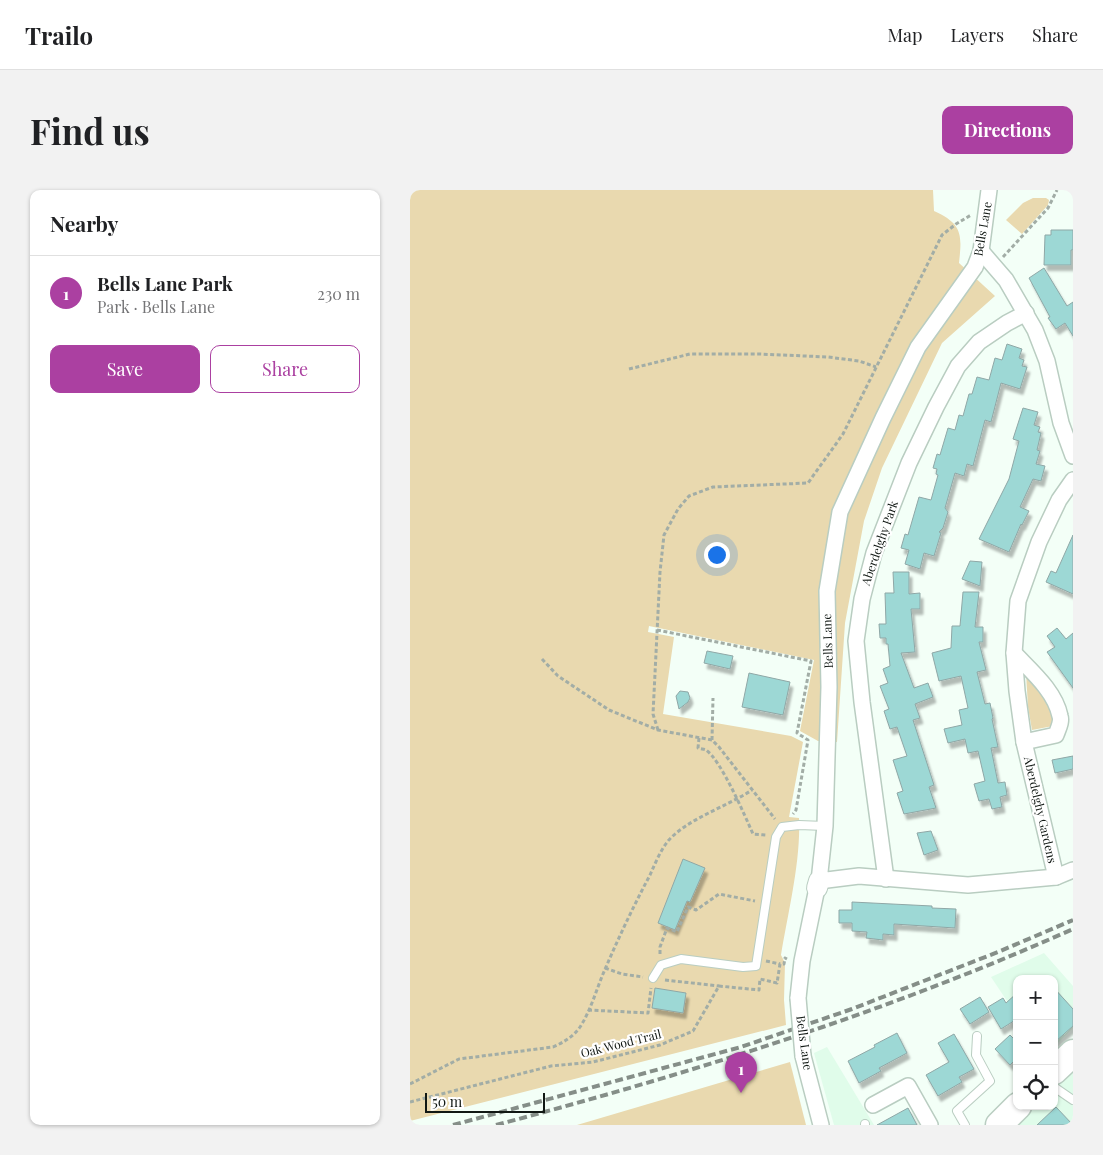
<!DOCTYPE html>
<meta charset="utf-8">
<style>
body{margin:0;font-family:"Playfair Display",serif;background:#f2f2f2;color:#202124}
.controls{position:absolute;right:15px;bottom:15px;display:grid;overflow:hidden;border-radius:10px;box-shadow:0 1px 4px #0004}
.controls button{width:45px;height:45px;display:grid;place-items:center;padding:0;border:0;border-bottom:1px solid #e0e0e0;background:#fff;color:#202124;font:25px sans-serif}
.scale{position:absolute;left:15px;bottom:12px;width:120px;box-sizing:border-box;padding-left:5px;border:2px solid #111814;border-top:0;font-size:14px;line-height:18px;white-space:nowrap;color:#111814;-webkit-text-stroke:4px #fff;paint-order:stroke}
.you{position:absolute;left:306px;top:364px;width:18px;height:18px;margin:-12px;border:4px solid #fff;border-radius:50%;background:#1a73e8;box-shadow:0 0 0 8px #1a73e833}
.badge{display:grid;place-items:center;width:32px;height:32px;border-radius:50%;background:#ab40a1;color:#fff;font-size:16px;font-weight:700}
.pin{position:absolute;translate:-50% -41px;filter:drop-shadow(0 1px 2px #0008)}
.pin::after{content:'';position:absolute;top:26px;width:18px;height:15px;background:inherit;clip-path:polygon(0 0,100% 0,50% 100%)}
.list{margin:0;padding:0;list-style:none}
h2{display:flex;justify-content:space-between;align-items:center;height:65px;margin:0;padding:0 20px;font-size:21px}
h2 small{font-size:16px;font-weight:400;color:#757577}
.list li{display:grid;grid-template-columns:32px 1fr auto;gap:15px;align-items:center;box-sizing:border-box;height:75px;padding:0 20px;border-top:1px solid #e0e0e0}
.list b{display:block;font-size:19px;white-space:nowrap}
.list p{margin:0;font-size:16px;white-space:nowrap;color:#757577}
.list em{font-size:16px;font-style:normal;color:#757577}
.actions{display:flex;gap:10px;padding:15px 20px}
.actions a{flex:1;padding:11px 0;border:1px solid #ab40a1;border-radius:10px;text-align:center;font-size:18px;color:#ab40a1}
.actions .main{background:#ab40a1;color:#fff}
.icon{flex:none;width:28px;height:28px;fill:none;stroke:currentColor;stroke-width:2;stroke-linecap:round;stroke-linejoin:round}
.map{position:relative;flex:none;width:663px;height:935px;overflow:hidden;border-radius:10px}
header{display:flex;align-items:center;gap:30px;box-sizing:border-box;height:70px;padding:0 25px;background:#fff;border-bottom:1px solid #e0e0e0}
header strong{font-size:24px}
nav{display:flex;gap:28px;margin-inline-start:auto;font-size:18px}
.intro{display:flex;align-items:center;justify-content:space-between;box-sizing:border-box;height:120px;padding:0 30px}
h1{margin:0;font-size:35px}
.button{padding:12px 22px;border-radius:10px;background:#ab40a1;color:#fff;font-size:18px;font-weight:700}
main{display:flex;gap:30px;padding:0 30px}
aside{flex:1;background:#fff;border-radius:10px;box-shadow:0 1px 4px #0004}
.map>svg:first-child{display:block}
.built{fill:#e0fcea}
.green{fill:#e9d9af}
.building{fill:#9dd8d5;stroke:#8fa7a6;filter:url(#shadow)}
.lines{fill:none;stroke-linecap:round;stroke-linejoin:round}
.lane-casing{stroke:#b9cdc1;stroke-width:10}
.street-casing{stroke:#b9cdc1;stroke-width:18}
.secondary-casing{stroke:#b9cdc1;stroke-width:22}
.highway-casing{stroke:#b9cdc1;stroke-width:29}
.path{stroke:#a2ada6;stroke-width:3;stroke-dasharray:4 2.5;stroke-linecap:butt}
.lane{stroke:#fff;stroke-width:8}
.street{stroke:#fff;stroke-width:15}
.secondary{stroke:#fff;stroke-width:20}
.highway{stroke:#fff;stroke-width:26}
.rail{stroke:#858e88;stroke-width:4;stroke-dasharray:8 4;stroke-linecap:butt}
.street-bridge-casing{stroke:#b9cdc1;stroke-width:18;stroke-linecap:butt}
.street-bridge{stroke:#fff;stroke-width:15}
.labels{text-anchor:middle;stroke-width:4.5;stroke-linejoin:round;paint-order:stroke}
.street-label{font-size:12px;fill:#111814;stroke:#fff}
</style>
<header>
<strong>Trailo</strong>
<nav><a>Map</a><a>Layers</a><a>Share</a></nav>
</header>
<div class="intro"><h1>Find us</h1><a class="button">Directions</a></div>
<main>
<aside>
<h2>Nearby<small></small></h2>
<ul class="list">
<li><span class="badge">1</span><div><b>Bells Lane Park</b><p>Park · Bells Lane</p></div><em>230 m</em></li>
</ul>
<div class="actions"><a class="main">Save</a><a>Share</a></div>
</aside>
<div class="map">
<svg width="663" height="935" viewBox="0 0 663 935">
<defs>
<filter id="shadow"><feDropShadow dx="3" dy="5.5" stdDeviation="1" flood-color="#0004"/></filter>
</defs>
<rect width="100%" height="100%" fill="#f3fff7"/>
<!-- built -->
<g class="built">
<path d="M634,763l29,33v42l-19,19v-68h-37v37l-26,-39z"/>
<path d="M417,857l47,78h-40l-20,-72z"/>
<path d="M663,880v55h-59l18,-19h22v-20z"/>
</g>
<!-- green -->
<g class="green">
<path d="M0,0h523l1,21c29,13 28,24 25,52l36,33 -53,47 -60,125 -18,53 -19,102 -8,119 -19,-1 -18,-10 14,-71 -165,-34 -1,6 26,5 -11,77 128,22 12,6 -14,75 10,1c2,43 -11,94 -18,137l4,8 -1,37 2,25 -376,96z"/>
<path d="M623,8h13l3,2 -1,5 -26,29 -16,-14 17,-17z"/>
<path d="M616,483l20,23 10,22 -3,8 -21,4 -4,-23z"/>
<path d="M380,872l16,63h-229z"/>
</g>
<!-- building -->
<g class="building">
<path d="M641,40h22v20h-2v15h-27l1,-30h6z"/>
<path d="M634,78l23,38 6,-4v34l-8,-13 -9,6 -8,-11 2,-1 -21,-39z"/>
<path d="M597,154l15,5 -3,9 5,2 -2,6 5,1 -7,22 -19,-6 -10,39 -6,-2 -12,46 -6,-2 -3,12 -9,-3 -10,35 3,4 -5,16 -4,4 2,1 -7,23 -10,-3 -4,16 -15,-5 4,-14 -8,-2 4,-14 3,1 11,-38 12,3 7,-25 -2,-1 1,-5 -4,-1 4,-14 3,1 8,-27 7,2 4,-15 4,1 6,-22h3l5,-17 12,3 6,-22 7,2z"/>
<path d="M613,218l15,4 -4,13 6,2 -2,5 3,1 -4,17 3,1 -4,13 9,2 -4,15 -8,-2 -13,28 9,4 -7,14 -1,-1 -12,28 -30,-13 30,-60 10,-38 -6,-2z"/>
<path d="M663,345v59l-27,-12 5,-11 5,2z"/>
<path d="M560,371l12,1 -2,24 -18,-7z"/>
<path d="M483,382h16v22l11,-1v16h-9l4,43 -14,1 13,35 14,-5 5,14 -18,7 5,14 -7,2 21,65 -5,2 7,21 -32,6 -7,-21 6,-2 -10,-31 14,-4 -10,-29 -7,2 -6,-18 5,-2 -9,-23 8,-3 -5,-14 7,-3 -2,-22h-2v-6h-6l-1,-14h7l-1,-31h9z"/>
<path d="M553,402h16l-4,35h8v15h-4l7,28 -9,2 8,32 5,-1 3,15 -1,1 6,28 -7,1 7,35 7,-1 2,13 -7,2 2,10 -10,2 -3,-10 -10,2 -5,-17 11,-3 -7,-30 -10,2 -3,-14 -17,4 -4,-14 18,-4 -3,-15 9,-2 -7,-32 -22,5 -7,-28 19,-5 1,-22h8z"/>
<path d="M647,438l9,11 7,-6v55l-26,-36 8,-5 -8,-11z"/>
<path d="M297,461l26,5 -3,13 -26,-6z"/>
<path d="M339,483l41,9 -7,33 -41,-8z"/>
<path d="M270,501l8,1 2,6 -2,4 -9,7 -3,-13z"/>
<path d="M663,566v13l-18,4 -3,-13z"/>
<path d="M521,641l7,19 -14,5 -7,-22z"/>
<path d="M273,669l22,9 -15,34 -3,-1 -12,29 -17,-7z"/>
<path d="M442,712l80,4v2l24,1 -1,19 -61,-4v11l-11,-1v6l-17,-2 1,-6 -15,-1v-8h-13v-13h13z"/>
<path d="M245,798l31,5 -3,20 -31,-5z"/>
<path d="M644,798l19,21v17l-19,17z"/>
<path d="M607,803v26l-16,10 -13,-22 15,-9 3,5z"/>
<path d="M570,807l9,15 -19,12 -10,-15z"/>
<path d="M487,843l10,20 -28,15 2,3 -22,12 -11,-22 27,-14 -1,-2z"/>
<path d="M544,844l20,35 -15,8 3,5 -24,14 -12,-21 23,-13 -11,-19z"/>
<path d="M600,845l7,7v16l-7,7 -15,-16z"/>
<path d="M646,917l17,18h-36z"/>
<path d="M498,918l9,17h-40z"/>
</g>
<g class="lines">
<!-- lane casing -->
<g class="lane-casing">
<g id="lane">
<path d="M243,788l8,-13 20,-6 62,8 13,-1 20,-129 6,-10 17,-2 26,1"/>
<path d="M644,897l19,13"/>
<path d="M455,934v1"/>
<path d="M555,935l-8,-14 33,-30 -14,-26 1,-19"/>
</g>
</g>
<!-- street casing -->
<g class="street-casing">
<g id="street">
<path d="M579,0l-8,61 -6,16 -57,80 -35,71 -43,94 -13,79 2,96 -4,139 -6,55 40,-5 109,9 88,-8 17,-7"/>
<path d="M571,61l25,29 29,50 12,31 14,62 12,33"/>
<path d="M604,463c17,18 41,38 46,63 2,6 -2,13 -4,19l-32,7"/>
<path d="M646,687l-32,-135 -7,-51 -3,-38 4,-52 21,-59 20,-42 14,-20"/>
<path d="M476,689l-24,-177 -6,-61 6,-42 12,-46 35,-90 27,-56 22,-41 21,-24 28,-19 19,-10"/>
<path d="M388,808l4,-37 15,-73"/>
<path d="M393,866l18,69"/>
<path d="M463,915l35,-19 22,39"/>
</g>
</g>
<!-- secondary casing -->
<g class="secondary-casing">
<path id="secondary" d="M407,698l2,-7"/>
</g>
<!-- highway casing -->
<g class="highway-casing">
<g id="highway">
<path d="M644,881l19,-18"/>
<path d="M589,935l19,-19"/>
</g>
</g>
<!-- path -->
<g class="path">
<path d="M593,67l45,-49 9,-18"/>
<path d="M219,179l61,-15h69l69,3 31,4 17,6"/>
<path d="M247,440l154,31 -14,72 11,7 -12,70 -3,4"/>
<path d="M132,469l16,17 51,34 49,20 54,10 7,7 56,72"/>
<path d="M248,540l-5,-16 7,-142 4,-37 14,-26 11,-13 24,-9 95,-4 35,-49 99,-199 14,-11 15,-9"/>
<path d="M289,548l-1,10c3,1 6,1 8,2 15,10 39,66 47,84l13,1"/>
<path d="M302,550l1,-42"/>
<path d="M250,764v-7l7,-19 10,4 11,-25 8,3 23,-16 36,7"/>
<path d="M356,771l14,3"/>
<path d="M195,778l17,6 21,3"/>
<path d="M255,790l54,6"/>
<path d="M178,820l60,3 3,-25"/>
<path d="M0,894l49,-25 94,-12c11,-5 20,-10 27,-20 10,-15 16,-36 23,-53 14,-33 30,-67 47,-99 5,-11 10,-24 18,-34 19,-22 58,-34 84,-51"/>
<path d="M0,912l141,-36 42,-4 67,-17 33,-14 26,-45 40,4 1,-11 17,4 3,-19h4l1,-6 2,1"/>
</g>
<!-- lane -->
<use href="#lane" class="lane"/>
<!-- street -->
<use href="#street" class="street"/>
<!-- secondary -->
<use href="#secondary" class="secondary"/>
<!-- highway -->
<use href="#highway" class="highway"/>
<!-- rail -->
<g class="rail">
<path d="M43,935l288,-78 111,-38 146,-57 75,-32"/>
<path d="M86,935c196,-52 391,-113 577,-196"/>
</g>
<!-- street-bridge casing -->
<g class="street-bridge-casing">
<path id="street-bridge" d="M388,808l5,58"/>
</g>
<!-- street-bridge -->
<use href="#street-bridge" class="street-bridge"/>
</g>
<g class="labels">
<!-- street labels -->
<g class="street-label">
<text transform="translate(573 39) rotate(-80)" y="4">Bells Lane</text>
<text transform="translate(470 353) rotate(-71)" y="4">Aberdelghy Park</text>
<text transform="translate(418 451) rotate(-92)" y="4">Bells Lane</text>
<text transform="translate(630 620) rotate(77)" y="4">Aberdelghy Gardens</text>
<text transform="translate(394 853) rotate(82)" y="4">Bells Lane</text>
<text transform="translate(211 854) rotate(-14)" y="4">Oak Wood Trail</text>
</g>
</g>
</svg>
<div class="controls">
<button>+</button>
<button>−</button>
<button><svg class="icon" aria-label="locate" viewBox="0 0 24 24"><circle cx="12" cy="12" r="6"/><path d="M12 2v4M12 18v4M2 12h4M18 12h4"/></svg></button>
</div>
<div class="scale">50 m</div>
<div class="you"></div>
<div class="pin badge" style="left:331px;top:903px">1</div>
</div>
</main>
